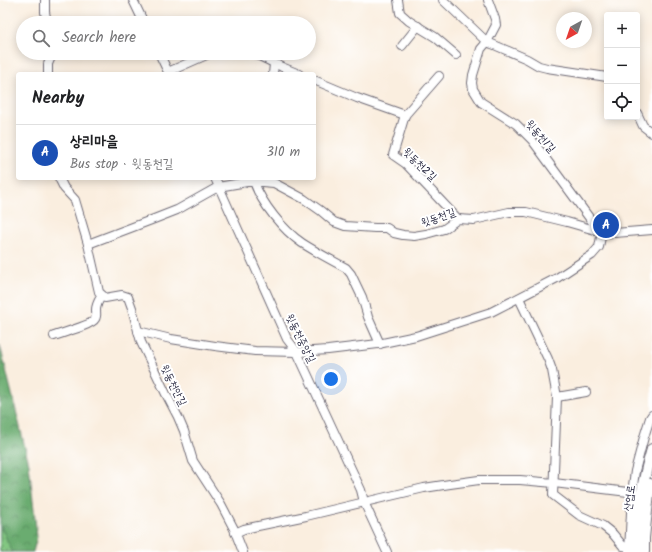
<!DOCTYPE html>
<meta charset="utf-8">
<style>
body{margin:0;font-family:Kalam,"Poor Story",sans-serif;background:#f6f6f6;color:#202124}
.controls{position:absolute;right:12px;top:12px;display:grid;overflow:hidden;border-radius:4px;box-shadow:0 2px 10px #0003}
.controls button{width:36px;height:36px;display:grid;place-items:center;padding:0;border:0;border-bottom:1px solid #e0e0e0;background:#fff;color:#202124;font:20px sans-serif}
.compass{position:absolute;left:556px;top:12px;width:36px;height:36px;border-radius:50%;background:#fff;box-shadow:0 2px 10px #0003;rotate:220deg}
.you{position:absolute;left:331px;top:379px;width:14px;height:14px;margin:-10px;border:3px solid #fff;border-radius:50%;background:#1a73e8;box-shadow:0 0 0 6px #1a73e833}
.badge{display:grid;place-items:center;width:26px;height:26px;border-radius:50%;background:#c8321e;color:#fff;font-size:13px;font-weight:700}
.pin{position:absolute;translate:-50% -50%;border:2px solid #fff;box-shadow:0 1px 4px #0006}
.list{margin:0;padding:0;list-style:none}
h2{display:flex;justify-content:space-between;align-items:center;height:52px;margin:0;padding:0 16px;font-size:17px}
h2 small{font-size:13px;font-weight:400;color:#757577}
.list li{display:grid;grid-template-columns:26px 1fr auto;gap:12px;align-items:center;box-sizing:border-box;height:56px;padding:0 16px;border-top:1px solid #e0e0e0}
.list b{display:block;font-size:15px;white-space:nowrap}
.list p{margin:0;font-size:13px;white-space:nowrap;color:#757577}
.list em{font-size:13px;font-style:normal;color:#757577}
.icon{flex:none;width:22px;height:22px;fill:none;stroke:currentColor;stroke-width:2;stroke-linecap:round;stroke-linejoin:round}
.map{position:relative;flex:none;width:652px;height:552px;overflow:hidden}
.search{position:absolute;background:#fff;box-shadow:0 2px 10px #0003;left:16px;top:16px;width:300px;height:44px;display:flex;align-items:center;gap:10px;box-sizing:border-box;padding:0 14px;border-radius:22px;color:#757577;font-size:15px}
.panel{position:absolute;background:#fff;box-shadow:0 2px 10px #0003;left:16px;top:72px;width:300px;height:108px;border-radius:4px}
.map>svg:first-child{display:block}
.forest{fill:url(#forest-crowns);stroke:#466756}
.park{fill:url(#park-dots);stroke:#52755e}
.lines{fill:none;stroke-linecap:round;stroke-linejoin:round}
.minor-casing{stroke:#6e6974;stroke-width:10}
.tertiary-casing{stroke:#6e6974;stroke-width:12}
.minor{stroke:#fff;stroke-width:8}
.tertiary{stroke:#fff;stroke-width:10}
.labels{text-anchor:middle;stroke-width:4;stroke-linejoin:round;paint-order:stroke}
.street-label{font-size:11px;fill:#22223b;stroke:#fff}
</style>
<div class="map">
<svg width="652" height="552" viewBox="0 0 652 552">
<defs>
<pattern id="forest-crowns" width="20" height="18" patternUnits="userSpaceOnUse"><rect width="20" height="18" fill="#6aac70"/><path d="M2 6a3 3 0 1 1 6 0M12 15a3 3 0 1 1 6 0" fill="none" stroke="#578c5d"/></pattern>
<pattern id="park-dots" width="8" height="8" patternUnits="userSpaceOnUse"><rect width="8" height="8" fill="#83c882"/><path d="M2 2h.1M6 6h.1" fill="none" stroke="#6ba26c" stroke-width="1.8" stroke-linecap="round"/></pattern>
</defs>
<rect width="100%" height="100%" fill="#fff"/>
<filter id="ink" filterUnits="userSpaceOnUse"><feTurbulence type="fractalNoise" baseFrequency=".025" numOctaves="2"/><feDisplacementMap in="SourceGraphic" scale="8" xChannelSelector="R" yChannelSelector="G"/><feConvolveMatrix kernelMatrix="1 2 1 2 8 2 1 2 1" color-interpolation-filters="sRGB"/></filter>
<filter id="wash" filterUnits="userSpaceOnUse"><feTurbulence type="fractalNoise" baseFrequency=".012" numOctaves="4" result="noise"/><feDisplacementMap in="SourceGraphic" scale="16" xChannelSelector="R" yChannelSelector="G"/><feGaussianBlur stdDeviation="0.9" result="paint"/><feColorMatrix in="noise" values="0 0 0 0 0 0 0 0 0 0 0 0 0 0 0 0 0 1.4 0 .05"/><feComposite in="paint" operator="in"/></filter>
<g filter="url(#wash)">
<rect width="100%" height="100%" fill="#faeedf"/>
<!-- forest -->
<path class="forest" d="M0,345l29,119 8,73 -4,15h-33z"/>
<!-- park -->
<path class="park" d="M0,525l12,26 1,1h-13z"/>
</g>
<g filter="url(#ink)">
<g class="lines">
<!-- minor casing -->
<g class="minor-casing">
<g id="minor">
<path d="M45,0v12l2,11"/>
<path d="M133,0l11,23"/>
<path d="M398,0l2,13 9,8 26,16 21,18"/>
<path d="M443,0l44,42 5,2 35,15 12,7 8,2 60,9"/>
<path d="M488,0l7,19 1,6 -9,17 -6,7 -8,26 -1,8 1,6 8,13 35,22 16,16 67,91"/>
<path d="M402,46l16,-20"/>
<path d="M159,53l10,21"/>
<path d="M253,53l29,14 17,7"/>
<path d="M168,72l43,-19"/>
<path d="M48,74v-10l4,-9v-2"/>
<path d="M273,74l1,-10"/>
<path d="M314,80l43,18 48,17 -12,40 13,9 52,55"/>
<path d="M637,113l6,13 9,7"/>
<path d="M405,115l34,-39"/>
<path d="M59,178l5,10 11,12 13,44 11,48 6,6 17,-3 6,2 4,11 9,34 25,52 12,23 6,14 9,30 28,43 13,25 9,23"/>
<path d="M215,178l72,161 10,13 64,138 3,12 23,50"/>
<path d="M254,182c8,22 29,48 48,61 14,9 29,17 44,25l5,6 11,23 6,20 12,27"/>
<path d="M88,244l66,-25 23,-9 41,-23 29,-5h15l12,1 30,16 17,12 13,11 11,4 30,2h12l7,5 9,2 11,1 12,-2 18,-5 14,-10 16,1 35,-8h17l41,10 35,10 13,1 37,-3"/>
<path d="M519,298l29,61 4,11 5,27 -4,98 26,20 24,11 10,8 10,12 6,1"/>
<path d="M138,331l33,8 44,7 40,5 42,1 31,-2 50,-6 38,-8 75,-24 66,-34 35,-23 7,-8 3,-15"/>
<path d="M54,336c8,-3 38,-11 41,-17 2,-3 1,-6 1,-9 0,-6 3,-10 6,-15"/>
<path d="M557,397l29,-5"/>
<path d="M235,533l9,-4 62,-13 118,-28 26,-4 29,-4h41l34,3 74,9 13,4h4"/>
<path d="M629,551l3,-58 3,-22 9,-34 6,-19 2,-3"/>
</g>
</g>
<!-- tertiary casing -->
<g class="tertiary-casing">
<g id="tertiary">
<path d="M637,552c-1,-35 5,-70 15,-103"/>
<path d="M644,552v-14l6,-54"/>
</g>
</g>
<!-- minor -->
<use href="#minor" class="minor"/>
<!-- tertiary -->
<use href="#tertiary" class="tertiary"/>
</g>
</g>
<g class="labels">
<!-- street labels -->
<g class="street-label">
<text transform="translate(541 136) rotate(49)" y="4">윗동천1길</text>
<text transform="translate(420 164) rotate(44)" y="4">윗동천2길</text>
<text transform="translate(438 217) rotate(-20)" y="4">윗동천길</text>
<text transform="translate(301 338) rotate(63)" y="4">윗동천중앙길</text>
<text transform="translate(174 385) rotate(63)" y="4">윗동천안길</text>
<text transform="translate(629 498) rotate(-82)" y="4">산업로</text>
</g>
</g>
</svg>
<div class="controls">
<button>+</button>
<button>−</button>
<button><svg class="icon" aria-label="locate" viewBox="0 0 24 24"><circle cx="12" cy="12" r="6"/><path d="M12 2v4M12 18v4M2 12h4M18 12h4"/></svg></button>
</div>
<svg class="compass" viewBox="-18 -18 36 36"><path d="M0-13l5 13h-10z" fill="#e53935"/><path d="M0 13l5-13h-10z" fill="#757577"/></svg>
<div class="you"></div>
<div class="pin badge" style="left:606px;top:225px;background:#1a4fb4">A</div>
<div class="search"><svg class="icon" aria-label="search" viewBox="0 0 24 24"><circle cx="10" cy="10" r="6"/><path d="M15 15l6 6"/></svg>Search here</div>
<section class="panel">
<h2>Nearby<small></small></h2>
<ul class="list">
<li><span class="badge" style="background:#1a4fb4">A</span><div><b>상리마을</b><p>Bus stop · 윗동천길</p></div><em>310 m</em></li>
</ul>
</section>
</div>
